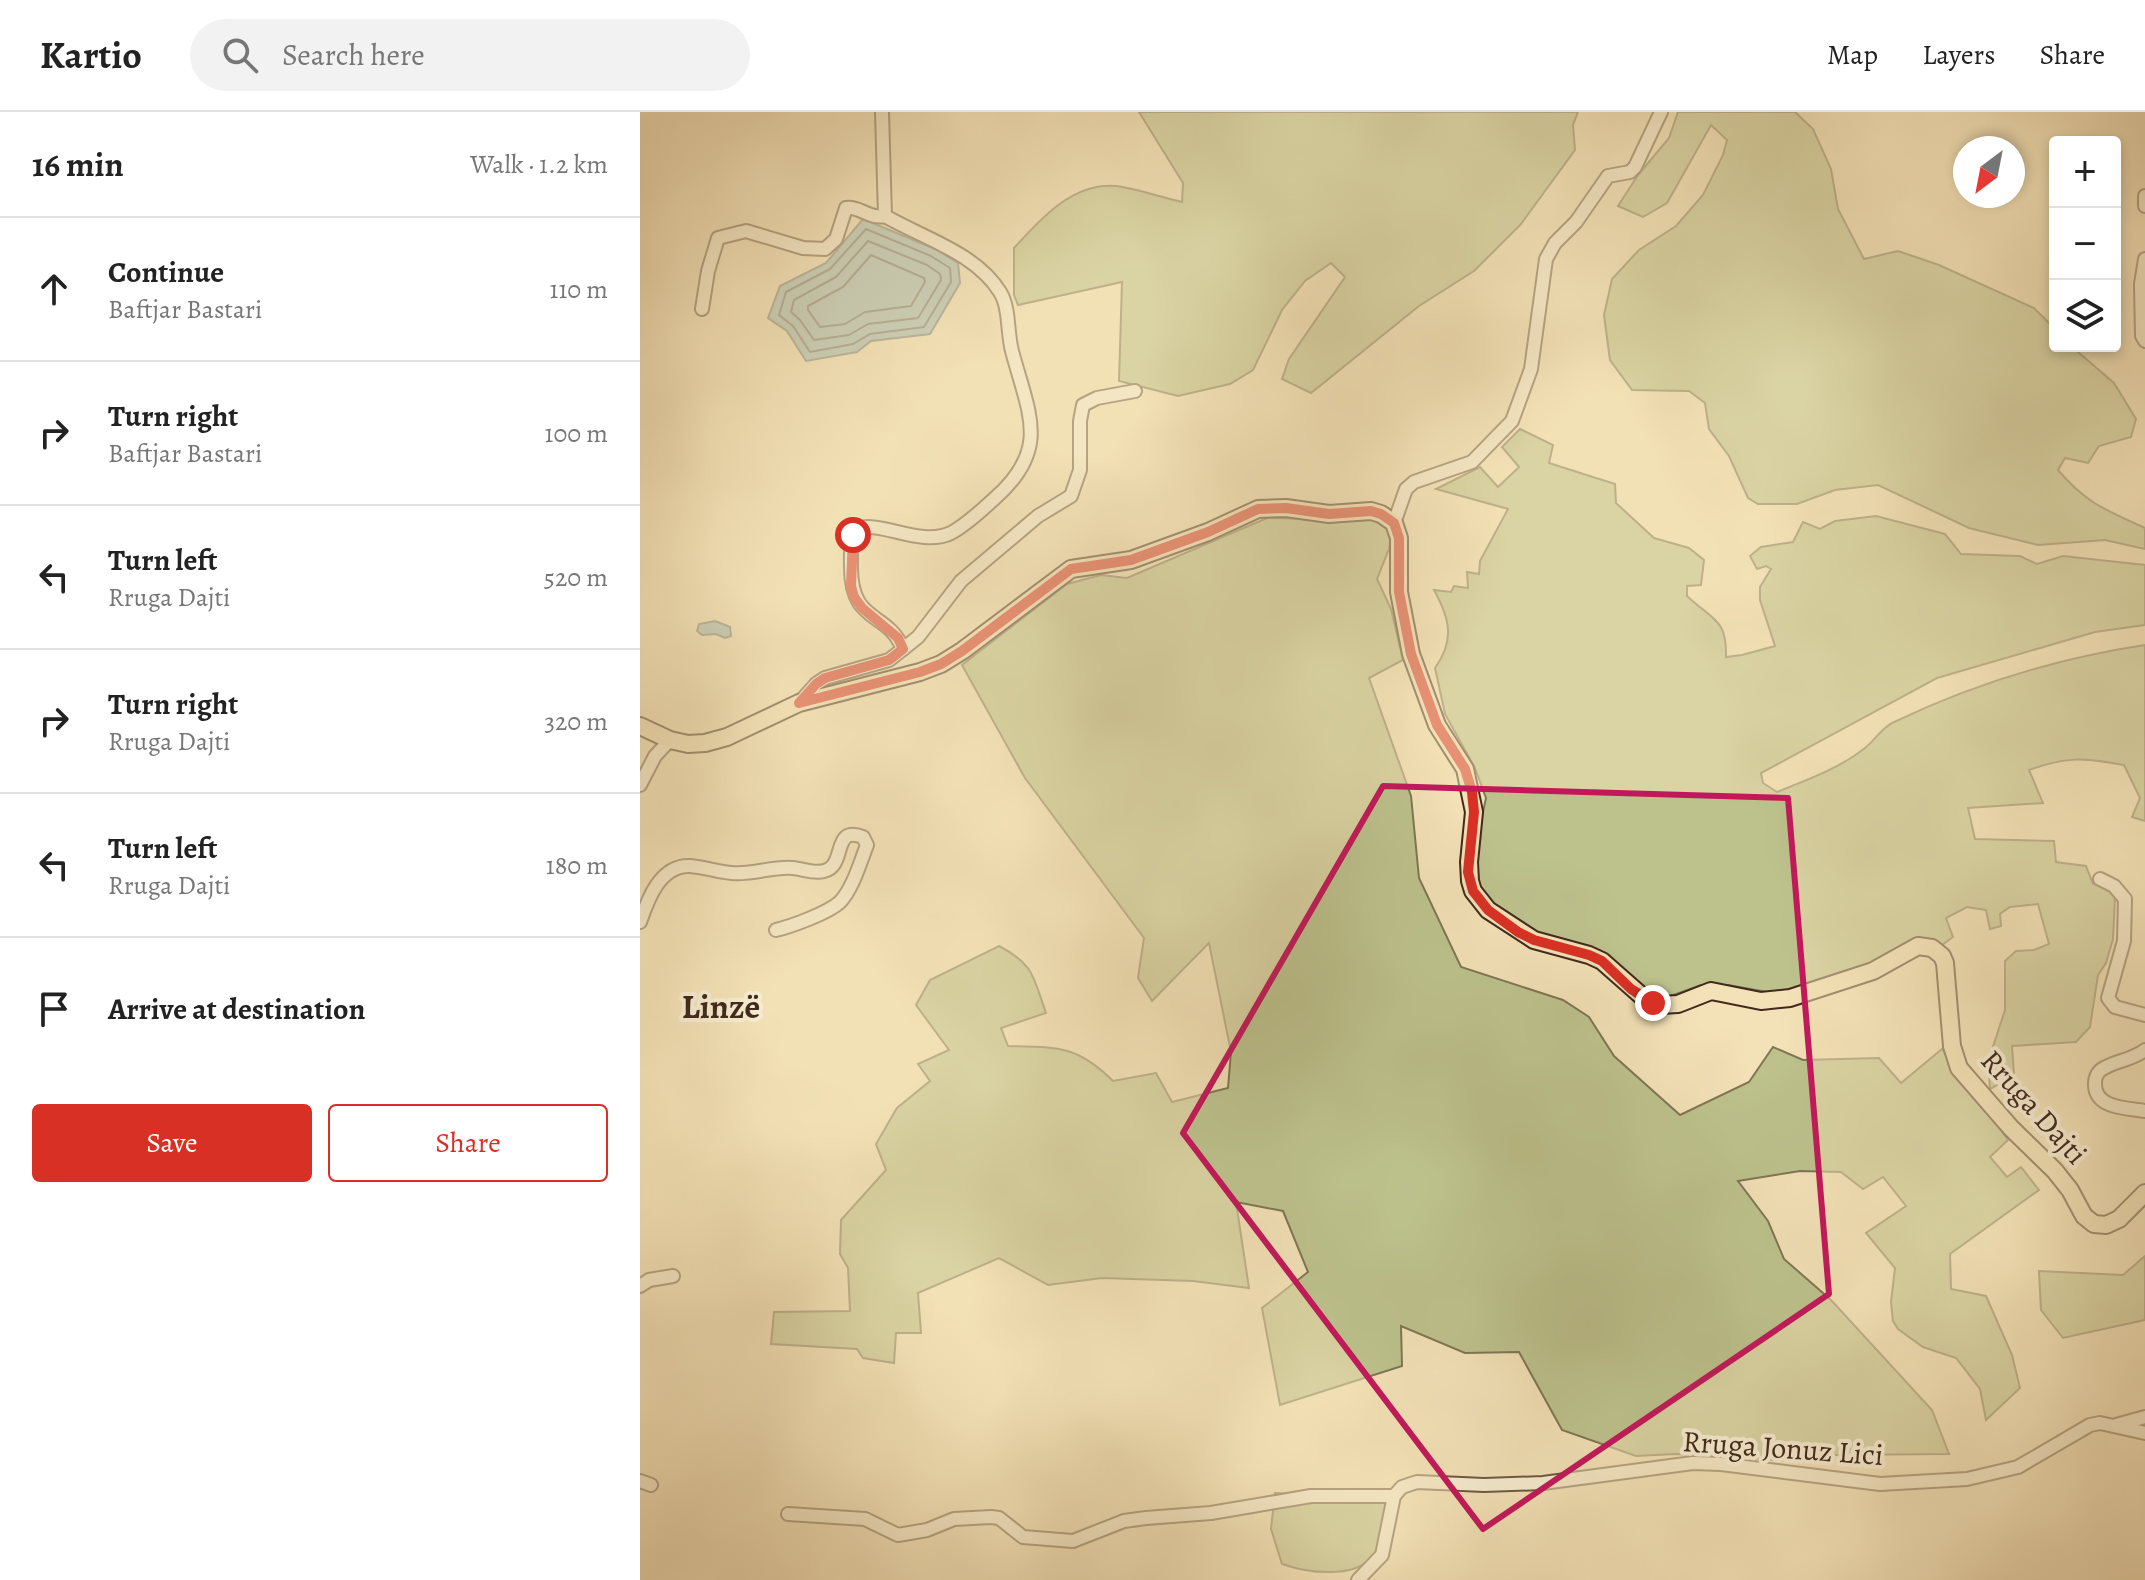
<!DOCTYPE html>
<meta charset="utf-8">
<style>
body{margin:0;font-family:Alegreya,serif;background:#f2f2f2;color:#222}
.controls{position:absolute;right:24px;top:24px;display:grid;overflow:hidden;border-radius:8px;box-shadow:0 4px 12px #0003}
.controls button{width:72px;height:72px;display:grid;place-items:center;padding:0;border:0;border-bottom:2px solid #e0e0e0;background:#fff;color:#222;font:40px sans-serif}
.compass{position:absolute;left:1313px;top:24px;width:72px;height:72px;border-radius:50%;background:#fff;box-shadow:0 4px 12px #0003;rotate:212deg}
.stop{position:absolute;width:24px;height:24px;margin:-18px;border:6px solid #d93025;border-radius:50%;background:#fff}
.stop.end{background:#d93025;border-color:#fff;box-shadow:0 2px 8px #0008}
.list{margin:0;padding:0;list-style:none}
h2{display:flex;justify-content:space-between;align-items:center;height:104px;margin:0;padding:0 32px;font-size:34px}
h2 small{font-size:26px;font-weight:400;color:#767676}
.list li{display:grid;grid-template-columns:52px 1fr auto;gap:24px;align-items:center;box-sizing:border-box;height:144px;padding:0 32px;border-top:2px solid #e0e0e0}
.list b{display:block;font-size:30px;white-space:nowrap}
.list p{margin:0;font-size:26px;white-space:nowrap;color:#767676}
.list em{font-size:26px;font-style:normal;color:#767676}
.actions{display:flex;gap:16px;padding:24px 32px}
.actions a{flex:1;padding:18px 0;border:2px solid #d93025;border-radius:8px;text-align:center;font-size:28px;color:#d93025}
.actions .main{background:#d93025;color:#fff}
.icon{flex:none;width:44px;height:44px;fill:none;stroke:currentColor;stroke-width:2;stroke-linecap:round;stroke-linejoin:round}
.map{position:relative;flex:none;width:1505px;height:1468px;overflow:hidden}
header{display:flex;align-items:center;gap:48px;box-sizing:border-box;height:112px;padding:0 40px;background:#fff;border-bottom:2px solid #e0e0e0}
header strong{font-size:38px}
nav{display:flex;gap:44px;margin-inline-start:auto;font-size:28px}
.search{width:560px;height:72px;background:#f2f2f2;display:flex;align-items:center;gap:20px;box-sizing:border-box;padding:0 28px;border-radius:44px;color:#767676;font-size:30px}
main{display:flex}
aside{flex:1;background:#fff}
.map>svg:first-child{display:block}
.green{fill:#bdc28d;stroke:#7f7654;stroke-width:2}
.water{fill:#9fbbb8;stroke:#79817a;stroke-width:2}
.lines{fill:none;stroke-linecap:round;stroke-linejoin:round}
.shore{stroke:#70726a;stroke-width:2}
.minor-casing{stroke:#6e5843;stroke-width:16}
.major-casing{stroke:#412a1c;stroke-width:20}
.minor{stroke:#f7ecd0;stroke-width:12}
.major{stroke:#f3e1b7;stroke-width:16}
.route{stroke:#d93025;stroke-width:10}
.marked{fill:none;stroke:#c2185b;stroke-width:6;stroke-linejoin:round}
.labels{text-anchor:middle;stroke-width:8;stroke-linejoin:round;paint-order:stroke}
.street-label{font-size:30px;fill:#412a1c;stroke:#f7ecd0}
.quarter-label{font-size:34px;font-weight:bold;fill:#412a1c;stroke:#f7ecd0}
</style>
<header>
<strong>Kartio</strong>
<div class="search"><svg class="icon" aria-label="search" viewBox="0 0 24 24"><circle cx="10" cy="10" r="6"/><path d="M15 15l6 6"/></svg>Search here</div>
<nav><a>Map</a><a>Layers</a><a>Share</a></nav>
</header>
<main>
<aside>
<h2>16 min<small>Walk · 1.2 km</small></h2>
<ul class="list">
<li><svg class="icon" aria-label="ahead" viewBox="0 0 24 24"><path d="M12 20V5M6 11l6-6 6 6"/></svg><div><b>Continue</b><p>Baftjar Bastari</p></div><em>110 m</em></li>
<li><svg class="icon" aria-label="right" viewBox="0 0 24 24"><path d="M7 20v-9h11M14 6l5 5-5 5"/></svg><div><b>Turn right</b><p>Baftjar Bastari</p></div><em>100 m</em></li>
<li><svg class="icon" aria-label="left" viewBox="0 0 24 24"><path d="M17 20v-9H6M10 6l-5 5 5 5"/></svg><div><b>Turn left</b><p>Rruga Dajti</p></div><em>520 m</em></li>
<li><svg class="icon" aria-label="right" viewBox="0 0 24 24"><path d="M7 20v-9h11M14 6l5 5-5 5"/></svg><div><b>Turn right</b><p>Rruga Dajti</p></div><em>320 m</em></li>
<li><svg class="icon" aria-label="left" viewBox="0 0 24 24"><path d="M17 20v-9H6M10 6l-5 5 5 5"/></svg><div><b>Turn left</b><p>Rruga Dajti</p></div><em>180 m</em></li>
<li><svg class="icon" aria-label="arrive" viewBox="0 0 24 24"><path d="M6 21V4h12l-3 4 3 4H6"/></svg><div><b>Arrive at destination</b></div></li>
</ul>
<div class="actions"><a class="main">Save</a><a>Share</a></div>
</aside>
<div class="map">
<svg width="1505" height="1468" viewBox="0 0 1505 1468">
<rect width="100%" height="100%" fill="#f3e1b7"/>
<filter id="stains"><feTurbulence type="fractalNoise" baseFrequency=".0025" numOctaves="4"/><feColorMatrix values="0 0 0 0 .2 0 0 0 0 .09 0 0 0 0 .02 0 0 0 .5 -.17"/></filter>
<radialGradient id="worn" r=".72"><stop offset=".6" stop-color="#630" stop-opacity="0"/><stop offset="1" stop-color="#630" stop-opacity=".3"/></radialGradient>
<!-- green -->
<g class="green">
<path d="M499,0h439l-5,13 2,25 -54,74 -47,47 -55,35 -108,87 -29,-14 7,-20 56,-82 -14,-14 -26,18 -23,29 -29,60 -23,14 -52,12 -59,-15 3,-99 -104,23 -4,-10v-47c26,-28 58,-66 102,-62 22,3 44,11 66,16l1,-19z"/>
<path d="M1038,0h117l18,17 18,40 7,40 26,50 34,-8 41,14 95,43 21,21v17h16l43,37 22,36 -5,18 -32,9 -11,17 -23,-5 -7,12c29,34 48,40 87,58v21l-40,-9 -67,5 -69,-17 -91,-43 -43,5 -38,14h-39l-10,-6 -19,-42 -20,-27 -4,-26 -16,-12 -57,-1 -22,-30 -6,-45 8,-36 27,-29 37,-24 27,-31 20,-40 4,-15 -16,-15 -44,78 -24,14 -25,-11 20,-31 31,-37z"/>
<path d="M880,317l33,16 -4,18 66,21 1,19 38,35 35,10 15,12 -3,25 -14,1v10c25,24 40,22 39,61l16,-2 33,-9 -15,-46v-13l11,-18 -5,-3 -9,3 -7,-13 11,-9 32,-5 10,-20 17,7 15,-8 41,-5 69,18 16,20 59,2 17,8 26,-8 82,9v60l-50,7 -158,46 -176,95 2,10 14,9c30,-12 63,-24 88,-44 10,-8 16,-19 27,-25 79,-38 167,-65 253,-78v176l-13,-4 8,-19 -16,-33c-40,-7 -56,-9 -95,5l14,33 -75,5 7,31 79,2 2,21 30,4 7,18 14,3 8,10 -2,42 -7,24 -8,12 -8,52 -14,15 -64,4 2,29 -24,14 -2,-27 17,-52v-49l11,-10 18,-1 15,-6 -11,-40 -28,3 -10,7 1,12 -11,3 -4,-19 -19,-3 -21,11 7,19 -11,8 -29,-4 -70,37 -27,8 -43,7 -45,-8h-27l-33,12 -21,-5 -111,-59 -41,-26 -14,-13 -8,-34 13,-62 -11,-30 -30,-54 -10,-46c20,-28 15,-49 -1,-78l17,2 3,-6 14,2 -1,-16 12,2 1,-13 28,-52 -72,-20 44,-22 18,20 21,-20 -17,-20z"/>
<path d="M627,406l107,2 11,3 7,9 -3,17 -12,30 14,30 12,51 -34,18 42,118 8,82 42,89 102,33 26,17 25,39 66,59 69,-33 24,-35 30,13 76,-2 22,25 41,-34 66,91 -18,17 17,20 14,-10 18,23 -89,64 1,35 35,7 26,59 8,33 -34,32 -6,-31 -24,-31 -33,-11 -25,-18 -5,-8 -2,-19 4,-34 -29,-35 40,-27 -23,-29 -20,12 -22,-17 -41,-1 -62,10 30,40 16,38 47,41 101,110 17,44 -118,1 -21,7 -134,-8 -40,2 -74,-26 -43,-78 -54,1 -64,-27 1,40 -122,39 -18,-97 46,-36 -25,-61 -47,-9 13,86 -56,-7 -91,-3 -54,7 -49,-27 -81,35 3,40h-25l-2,30 -31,-5 -6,-9 -86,-5 3,-32 76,-1 -2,-43 -8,-14 1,-34 45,-50 -10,-26 21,-36 33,-27 -12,-17 31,-14 -33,-45 14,-25 69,-34c36,19 34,31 47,67l-45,15 7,18c49,1 69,-1 105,35l43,-8 16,29 56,-14 3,-36 -22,-109 -57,58 -14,-23 6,-40 -119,-160 -63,-113 105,-81 34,-9 26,3z"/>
<path d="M1505,1144v64l-82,18 -22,-28 -2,-39 84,4z"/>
<path d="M635,1381l112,6c-2,16 -3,35 -9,50 -15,31 -67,25 -96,15l-11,-35z"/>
</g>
<!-- water -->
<g class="water">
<path d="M223,107l72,30 23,14 2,20 -30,51 -59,7 -14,11 -51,9 -19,-30 -19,-13 12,-32 46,-23z"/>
<path d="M75,509l15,6 1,9 -6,2 -9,-4 -14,1 -5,-4 2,-7z"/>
</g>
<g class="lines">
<!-- shore -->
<g class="shore">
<path d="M226,117l65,27 19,12 1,14 -27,45 -54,7 -17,10 -43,8 -17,-26 -14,-11 7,-23 44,-23z"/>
<path d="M228,129l59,24 13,9 1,6 -23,38 -50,6 -19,11 -35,5 -14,-20 -9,-8 3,-12 42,-23z"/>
<path d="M231,143l53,23 1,4 -14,24 -46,6 -20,12 -25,3 -12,-17v-4l35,-19z"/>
</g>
<!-- minor casing -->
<g class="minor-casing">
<g id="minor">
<path d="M242,0l3,104"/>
<path d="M1505,84v10"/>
<path d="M1505,147l-4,25 1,52 3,5"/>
<path d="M62,197l6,-38 10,-33 28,-7 57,17 22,1 11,-10 10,-31c14,-2 22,11 39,8"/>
<path d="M754,411l12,-34 8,-7 58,-20 40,-41 19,-52 15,-110 9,-16 21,-21 32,-46 22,-4 5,-5 26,-55"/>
<path d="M263,537l15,-12 43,-56 77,-65 33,-20 9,-26v-49l3,-16 14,-7 38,-7"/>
<path d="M159,591l17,-19 9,-6 64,-18 14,-11c-16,-39 -52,-24 -52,-82 0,-13 -1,-25 5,-37 21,-12 64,18 95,3 15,-8 30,-22 43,-34 57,-50 35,-84 18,-148 -5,-18 -2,-43 -12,-59 -24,-39 -77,-54 -115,-76"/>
<path d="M0,673l15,-29 15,-16"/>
<path d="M1460,767l14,7 11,13 -1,42 -16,57 7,9 30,8"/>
<path d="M0,810c8,-23 20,-57 50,-56 14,1 28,6 42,7 21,2 41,-7 61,-5 10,1 21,6 31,3 23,-5 7,-46 39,-34l4,8c-7,18 -14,43 -27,57 -12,11 -48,24 -64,28"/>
<path d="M1505,938c-13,10 -27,10 -41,18 -6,3 -9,9 -9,15 -1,26 32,25 50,28"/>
<path d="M0,1174l9,-6 24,-4"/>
<path d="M1476,1313l29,-8"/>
<path d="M0,1369l11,4"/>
<path d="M148,1402l77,5 33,16 29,-5 27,-11 37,-2 8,1 24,19 50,4 51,-20 22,-3 65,-5 100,-17h83"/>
<path d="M718,1468l24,-25 12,-59 8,-9 15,-5 67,3 59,-2 150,-20 28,1 159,20 87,-5 51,-12 72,-42 10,-2 45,10"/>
</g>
</g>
<!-- major casing -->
<g class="major-casing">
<path id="major" d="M0,614l30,14 18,4 17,-1 22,-6 72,-34 121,-31 21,-8 21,-13 109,-82 60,-9 77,-28 50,-23 28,-1 43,6 42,-3 10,3 13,9 5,15v54l12,62 26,71 28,44 9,43 -5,50 1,19 3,10 15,19 46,30 55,15 13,6 42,37 16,7 18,-1 33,-13 50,10 29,-3 83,-27 45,-25 14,2 10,8 3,7 7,83 7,22 52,60 44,43 15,19 14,26 10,8 12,1 13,-6 26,-26"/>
</g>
<!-- minor -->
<use href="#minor" class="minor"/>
<!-- major -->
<use href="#major" class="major"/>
</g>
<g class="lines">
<!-- route -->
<path class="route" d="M213,423l-2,51 3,11 8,11 36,30 5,11 -14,11 -64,18 -9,6 -17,19 121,-31 21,-8 21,-13 109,-82 60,-9 77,-28 50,-23 28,-1 43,6 42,-3 10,3 13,9 5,15v54l12,62 26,71 28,44 7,23 2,20 -6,60 5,19 15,19 30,22 16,8 55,15 13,6 29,28 22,14"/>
</g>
<!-- marked area -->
<path d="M0 0H1505V1468H0ZM743,674l405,12 41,496 -346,235 -300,-396z" fill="#f3e1b7" fill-opacity=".55" fill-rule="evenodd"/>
<path class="marked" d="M743,674l405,12 41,496 -346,235 -300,-396z"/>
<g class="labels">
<!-- street labels -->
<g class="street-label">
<text transform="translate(1394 995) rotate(48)" y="10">Rruga Dajti</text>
<text transform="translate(1143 1336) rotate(4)" y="10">Rruga Jonuz Lici</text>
</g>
<!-- quarter labels -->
<g class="quarter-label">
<text x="81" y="906">Linzë</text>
</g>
</g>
<rect width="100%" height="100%" filter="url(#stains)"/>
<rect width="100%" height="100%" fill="url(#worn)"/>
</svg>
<div class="controls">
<button>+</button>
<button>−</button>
<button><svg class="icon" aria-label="layers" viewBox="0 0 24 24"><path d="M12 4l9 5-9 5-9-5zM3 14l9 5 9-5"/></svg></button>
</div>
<svg class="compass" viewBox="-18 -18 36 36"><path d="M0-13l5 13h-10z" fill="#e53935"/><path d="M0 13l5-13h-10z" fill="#767676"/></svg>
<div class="stop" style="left:213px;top:423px"></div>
<div class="stop end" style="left:1013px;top:891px"></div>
</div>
</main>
